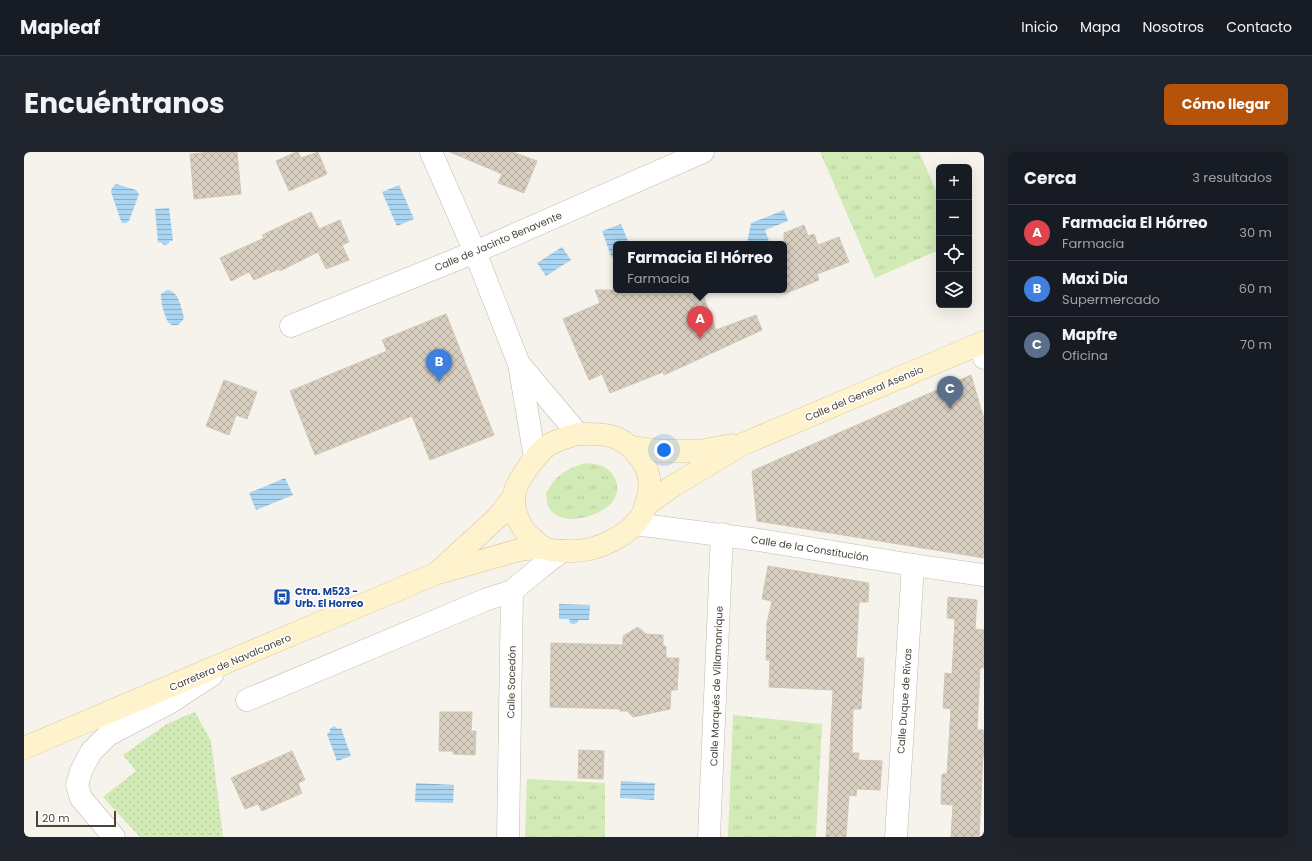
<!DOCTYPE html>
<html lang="es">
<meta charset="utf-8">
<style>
body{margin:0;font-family:Poppins,sans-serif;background:#20242c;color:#f1f3f6}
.controls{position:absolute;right:12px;top:12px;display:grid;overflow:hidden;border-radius:6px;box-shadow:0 4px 16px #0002}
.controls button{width:36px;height:36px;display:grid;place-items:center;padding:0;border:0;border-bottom:1px solid #363941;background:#171b24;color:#f1f3f6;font:20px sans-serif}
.scale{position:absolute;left:12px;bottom:10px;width:80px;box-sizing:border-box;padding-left:4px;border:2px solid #4b4439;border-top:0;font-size:11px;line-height:14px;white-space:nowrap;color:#4b4439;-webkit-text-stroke:3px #fff;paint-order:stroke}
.you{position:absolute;left:640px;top:298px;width:14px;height:14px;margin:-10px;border:3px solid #fff;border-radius:50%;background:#1a73e8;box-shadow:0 0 0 6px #1a73e833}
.badge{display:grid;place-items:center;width:26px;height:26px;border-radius:50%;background:#b45309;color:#fff;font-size:13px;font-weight:700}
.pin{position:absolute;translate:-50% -33px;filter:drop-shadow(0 1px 2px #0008)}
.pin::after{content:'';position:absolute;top:21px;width:14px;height:12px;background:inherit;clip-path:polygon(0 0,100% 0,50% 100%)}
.popup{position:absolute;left:589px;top:89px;width:174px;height:52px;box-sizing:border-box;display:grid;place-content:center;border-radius:6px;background:#171b24;filter:drop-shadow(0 1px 3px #0005);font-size:13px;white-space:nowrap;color:#9ea1a6}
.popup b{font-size:15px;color:#f1f3f6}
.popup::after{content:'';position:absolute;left:50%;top:100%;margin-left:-8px;border:8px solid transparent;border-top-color:#171b24}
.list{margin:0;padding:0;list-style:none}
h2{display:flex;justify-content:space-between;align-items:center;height:52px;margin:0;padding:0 16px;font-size:17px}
h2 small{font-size:13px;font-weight:400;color:#9ea1a6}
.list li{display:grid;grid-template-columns:26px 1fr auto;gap:12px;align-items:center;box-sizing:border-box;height:56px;padding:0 16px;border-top:1px solid #363941}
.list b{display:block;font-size:15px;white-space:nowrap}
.list p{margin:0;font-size:13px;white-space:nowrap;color:#9ea1a6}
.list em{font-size:13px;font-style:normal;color:#9ea1a6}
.icon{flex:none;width:22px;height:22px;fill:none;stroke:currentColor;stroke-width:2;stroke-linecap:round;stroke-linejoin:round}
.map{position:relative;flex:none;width:960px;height:685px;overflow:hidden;border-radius:6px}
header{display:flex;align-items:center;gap:24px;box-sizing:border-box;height:56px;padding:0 20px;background:#171b24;border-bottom:1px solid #363941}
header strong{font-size:19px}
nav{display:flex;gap:22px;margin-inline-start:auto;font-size:14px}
.intro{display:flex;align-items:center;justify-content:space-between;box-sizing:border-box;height:96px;padding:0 24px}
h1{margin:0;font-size:28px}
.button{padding:10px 18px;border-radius:6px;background:#b45309;color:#fff;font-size:14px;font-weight:700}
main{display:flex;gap:24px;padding:0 24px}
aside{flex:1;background:#171b24;border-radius:6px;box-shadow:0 4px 16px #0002}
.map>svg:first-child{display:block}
.grass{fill:url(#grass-tufts)}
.garden{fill:url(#garden-dots)}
.water{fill:url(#water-rules)}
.building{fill:url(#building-cross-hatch);stroke:#d3c7b4}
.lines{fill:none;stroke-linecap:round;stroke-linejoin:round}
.minor-casing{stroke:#c2bbae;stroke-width:23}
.secondary-casing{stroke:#d6c79b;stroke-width:23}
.minor{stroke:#fff;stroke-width:22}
.secondary{stroke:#fff3cd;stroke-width:22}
.labels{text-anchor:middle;stroke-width:3;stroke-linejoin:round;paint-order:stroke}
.street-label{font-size:10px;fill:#4b4439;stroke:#fff}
.transit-label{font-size:10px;font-weight:bold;fill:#164399;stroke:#fff;text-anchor:start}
</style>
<header>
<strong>Mapleaf</strong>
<nav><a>Inicio</a><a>Mapa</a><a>Nosotros</a><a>Contacto</a></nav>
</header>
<div class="intro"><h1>Encuéntranos</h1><a class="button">Cómo llegar</a></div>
<main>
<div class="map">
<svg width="960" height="685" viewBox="0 0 960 685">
<defs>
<pattern id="grass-tufts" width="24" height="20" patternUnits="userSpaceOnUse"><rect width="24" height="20" fill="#d2eab5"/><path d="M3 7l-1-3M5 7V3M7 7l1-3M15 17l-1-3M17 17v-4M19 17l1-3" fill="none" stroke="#b6ca9c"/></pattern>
<pattern id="garden-dots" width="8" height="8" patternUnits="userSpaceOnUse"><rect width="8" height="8" fill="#d2eab5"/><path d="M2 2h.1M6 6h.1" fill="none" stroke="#b6ca9c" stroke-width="1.8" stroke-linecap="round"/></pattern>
<pattern id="water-rules" width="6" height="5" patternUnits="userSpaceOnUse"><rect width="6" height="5" fill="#a9d4f2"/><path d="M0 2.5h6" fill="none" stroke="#8caec5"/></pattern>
<pattern id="building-cross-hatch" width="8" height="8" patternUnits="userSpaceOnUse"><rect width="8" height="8" fill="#d8cfc1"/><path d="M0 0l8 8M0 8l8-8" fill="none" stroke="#b1aa9e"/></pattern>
</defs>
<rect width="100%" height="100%" fill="#f6f3ec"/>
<!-- grass -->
<g class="grass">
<path d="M796,0h99l20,45v53l-64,28z"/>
<path d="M562,311c7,1 15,1 21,6 10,7 14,21 6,32 -9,13 -38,22 -52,16 -7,-2 -13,-7 -14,-15 0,-2 -1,-6 -1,-9 1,-2 4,-6 5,-8 8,-13 21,-18 35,-22z"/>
<path d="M709,563l89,9 -6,113h-88z"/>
<path d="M503,627l78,4v54h-80z"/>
</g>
<!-- garden -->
<path class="garden" d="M171,560l16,29 12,96h-83l-37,-40 33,-26 -13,-16 44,-31z"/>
<!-- water -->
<g class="water">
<path d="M92,32l20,6 3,4 -10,27 -3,2h-4l-1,-2 -10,-29 1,-4z"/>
<path d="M375,33l15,34 -17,7 -15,-34z"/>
<path d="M145,56l4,33h-3l-2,3 -4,1 -4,-3 -2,1 -3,-34z"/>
<path d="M760,58l4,11 -23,9 5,14h-23l4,-21z"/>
<path d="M597,72l7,17 -2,3h-10v15l-5,-3 -9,-25z"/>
<path d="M538,95l9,13 -25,16 -9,-13z"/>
<path d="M143,138c12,1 14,17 17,27l-1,3 -5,5c-3,0 -7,1 -9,-2 -4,-4 -9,-24 -8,-29z"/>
<path d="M261,326l8,17 -37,15 -7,-17z"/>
<path d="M535,452l31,1 -1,15h-10l-2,3 -4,1 -3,-1 -1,-4h-10z"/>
<path d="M310,574l4,3 3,-1 10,28 -14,5 -10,-27 3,-2v-3z"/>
<path d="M597,629l34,2 -1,17 -34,-2z"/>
<path d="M392,631l38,2 -1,18 -38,-1z"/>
</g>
<!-- building -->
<g class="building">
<path d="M188,0h25l4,42 -47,5 -4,-45z"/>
<path d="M272,0h2l3,6 17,-6 9,22 -38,17 -13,-30z"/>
<path d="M426,0h63l24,9 -13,32 -26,-10 4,-9z"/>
<path d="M287,60l8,17 21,-9 9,22 -7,3 7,15 -23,9 -8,-17 -38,19 -1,-2 -25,11 -5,-8 -18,9 -11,-23 44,-20 -2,-3z"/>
<path d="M780,73l4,11 6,-2 4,11 21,-8 10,25 -32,12 2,6 -35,14v-61z"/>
<path d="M571,138h106l15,40 40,-15 6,15 -98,45 -1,-3 -53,21 -8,-19 -13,6 -26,-61 37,-16z"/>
<path d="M422,162l48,121 -64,25 -18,-44 -97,39 -25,-64 97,-40 -5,-11z"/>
<path d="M947,223l13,44v139l-227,-37 -5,-50z"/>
<path d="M200,228l33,12 -10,27 -11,-4 -7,20 -23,-9z"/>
<path d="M744,414l101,17 -1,19h-9l-3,56h8l-3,51h-8l-1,44h7l-1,7 24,1 -2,29 -23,-1 -1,7 -7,-1 -3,42h-20l7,-147 -64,-3 1,-27h-4l1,-37 5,-22 -10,-2z"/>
<path d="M924,445l29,3 -2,29 9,1v38h-4l-3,62h7v26h-1l-4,81h-28l2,-32 -12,-1 1,-30h5l4,-65 -8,-1 2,-35 7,1 3,-55 -8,-1z"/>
<path d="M614,475l8,7 17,1v11h3v12h13l-2,32h-6l-1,19 -37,8 -6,-6h-7v-2l-70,-2 1,-64 72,2v-9z"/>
<path d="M416,560h32l-1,19h5l-1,24 -22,-1v-3h-14z"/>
<path d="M555,598l25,1 -1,28 -25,-1z"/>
<path d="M268,599l13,29 -7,3 4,10 -40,18 -4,-7 -13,5 -14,-31z"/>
</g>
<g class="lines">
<!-- minor casing -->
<g class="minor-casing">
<g id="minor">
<path d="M407,0l44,100 44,112 16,94"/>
<path d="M267,174l184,-74 228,-100"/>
<path d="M956,192l4,14"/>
<path d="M496,213l58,69"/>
<path d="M611,372l124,16 154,25 71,10"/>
<path d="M223,548l238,-100 27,-9"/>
<path d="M90,685l-33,-39 -4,-13 4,-14 10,-19 17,-17 61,-32 43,-28"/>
<path d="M484,685l4,-246 29,-24 21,-16"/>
<path d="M685,685l13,-303"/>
<path d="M872,685l17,-272"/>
</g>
</g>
<!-- secondary casing -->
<g class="secondary-casing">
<g id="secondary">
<path d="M554,282c11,0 25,-1 36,3 8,3 17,10 22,16 12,12 16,28 12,44 -2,6 -3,12 -6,18 -13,21 -43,35 -67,36 -10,0 -24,1 -33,-4 -3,-2 -6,-5 -9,-8 -12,-9 -20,-27 -19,-43 1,-14 22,-41 33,-50 9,-6 20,-9 31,-12z"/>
<path d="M607,295l30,4h38l33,-6"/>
<path d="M622,353l27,-19 70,-42 241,-102"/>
<path d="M415,419l59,-54 16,-21"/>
<path d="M0,596l411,-174 84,-24 24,-3"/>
</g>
</g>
<!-- minor -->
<use href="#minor" class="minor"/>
<!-- secondary -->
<use href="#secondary" class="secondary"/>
</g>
<!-- icons -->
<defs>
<g id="bus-square" transform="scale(0.9)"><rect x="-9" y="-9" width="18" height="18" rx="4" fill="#1a4fb4" stroke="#fff"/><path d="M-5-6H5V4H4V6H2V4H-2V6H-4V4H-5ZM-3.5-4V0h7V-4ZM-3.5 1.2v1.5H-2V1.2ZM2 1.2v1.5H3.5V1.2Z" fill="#fff"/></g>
</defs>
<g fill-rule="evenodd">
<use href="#bus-square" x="258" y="445"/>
</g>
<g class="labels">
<!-- street labels -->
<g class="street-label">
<text transform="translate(474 89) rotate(-23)" y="4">Calle de Jacinto Benavente</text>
<text transform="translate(840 241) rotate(-23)" y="4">Calle del General Asensio</text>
<text transform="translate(786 396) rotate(9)" y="4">Calle de la Constitución</text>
<text transform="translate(206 510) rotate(-23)" y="4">Carretera de Navalcanero</text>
<text transform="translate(487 530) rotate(-89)" y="4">Calle Sacedón</text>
<text transform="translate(692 534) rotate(-88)" y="4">Calle Marqués de Villamanrique</text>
<text transform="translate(880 549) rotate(-86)" y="4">Calle Duque de Rivas</text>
</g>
<!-- transit labels -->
<g class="transit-label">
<text x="271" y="443">Ctra. M523 -<tspan x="271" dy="12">Urb. El Horreo</tspan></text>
</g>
</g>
</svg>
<div class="controls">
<button>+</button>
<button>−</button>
<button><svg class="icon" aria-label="locate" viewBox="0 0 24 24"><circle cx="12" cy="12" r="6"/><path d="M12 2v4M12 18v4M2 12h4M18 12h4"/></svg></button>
<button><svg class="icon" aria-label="layers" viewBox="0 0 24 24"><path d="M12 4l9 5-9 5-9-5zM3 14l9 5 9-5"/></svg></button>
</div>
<div class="scale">20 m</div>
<div class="you"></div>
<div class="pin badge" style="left:676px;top:187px;background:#e0444e">A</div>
<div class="popup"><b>Farmacia El Hórreo</b>Farmacia</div>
<div class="pin badge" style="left:415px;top:230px;background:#3f7fe0">B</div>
<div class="pin badge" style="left:926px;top:257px;background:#5c6f8a">C</div>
</div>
<aside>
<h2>Cerca<small>3 resultados</small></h2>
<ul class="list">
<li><span class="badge" style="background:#e0444e">A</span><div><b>Farmacia El Hórreo</b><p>Farmacia</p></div><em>30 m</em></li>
<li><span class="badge" style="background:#3f7fe0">B</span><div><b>Maxi Dia</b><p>Supermercado</p></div><em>60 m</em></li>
<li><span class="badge" style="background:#5c6f8a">C</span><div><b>Mapfre</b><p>Oficina</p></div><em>70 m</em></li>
</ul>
</aside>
</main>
